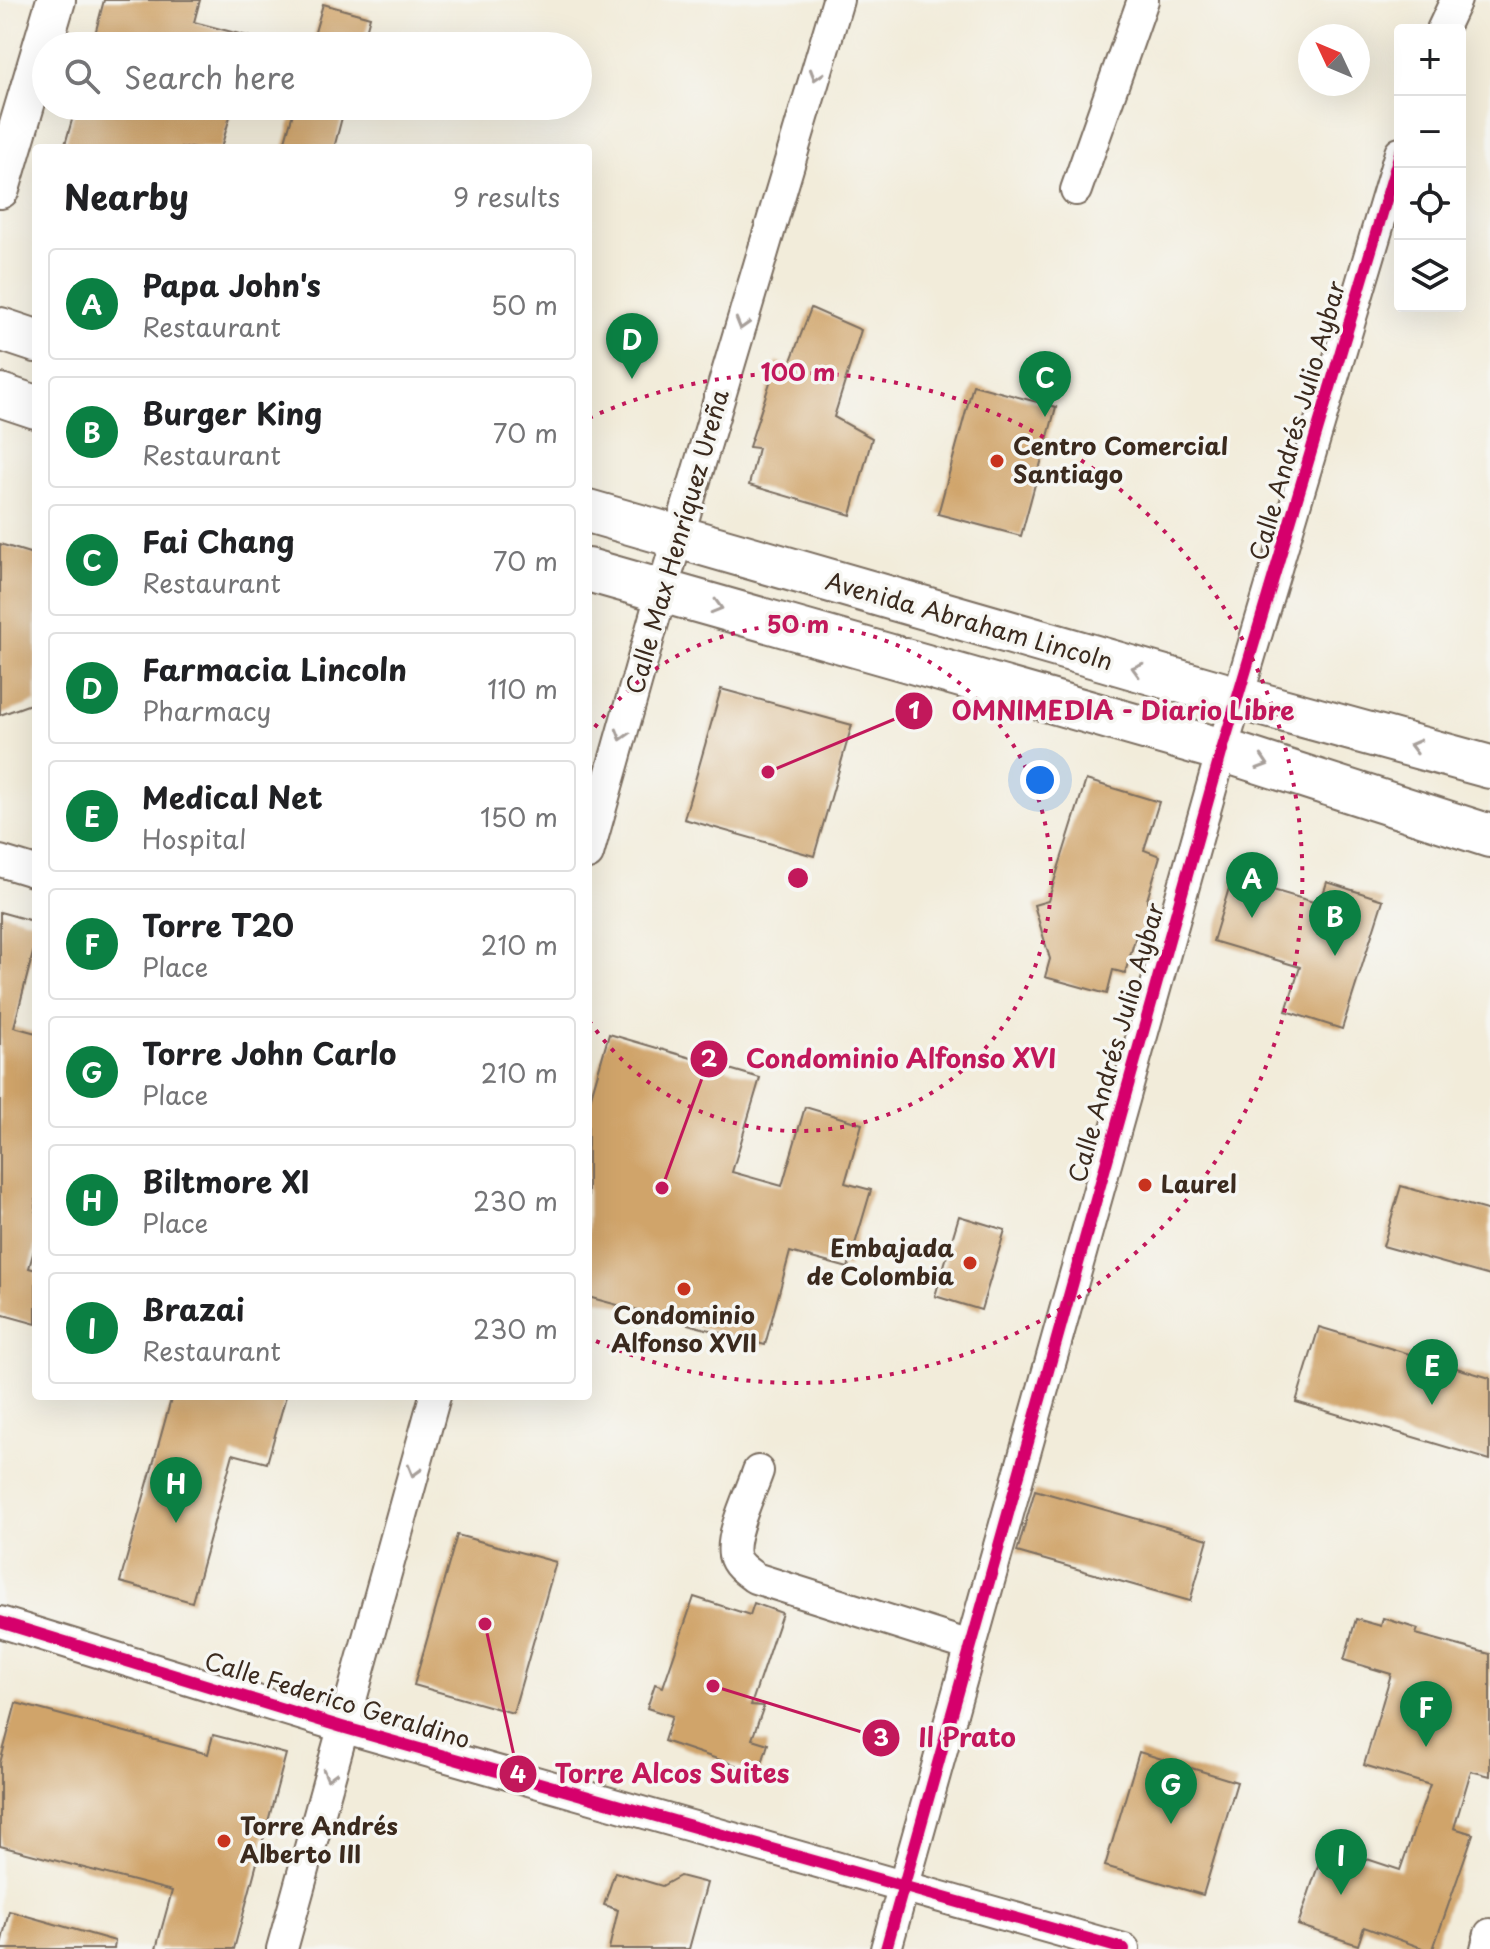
<!DOCTYPE html>
<meta charset="utf-8">
<style>
body{margin:0;font-family:"Playpen Sans",sans-serif;background:#f6f6f6;color:#202124}
.controls{position:absolute;right:24px;top:24px;display:grid;overflow:hidden;border-radius:8px;box-shadow:0 8px 32px #0002}
.controls button{width:72px;height:72px;display:grid;place-items:center;padding:0;border:0;border-bottom:2px solid #e0e0e0;background:#fff;color:#202124;font:40px sans-serif}
.compass{position:absolute;left:1298px;top:24px;width:72px;height:72px;border-radius:50%;background:#fff;box-shadow:0 8px 32px #0002;rotate:314deg}
.you{position:absolute;left:1040px;top:780px;width:28px;height:28px;margin:-20px;border:6px solid #fff;border-radius:50%;background:#1a73e8;box-shadow:0 0 0 12px #1a73e833}
.badge{display:grid;place-items:center;width:52px;height:52px;border-radius:50%;background:#0b8043;color:#fff;font-size:26px;font-weight:700}
.pin{position:absolute;translate:-50% -66px;filter:drop-shadow(0 2px 4px #0008)}
.pin::after{content:'';position:absolute;top:42px;width:28px;height:24px;background:inherit;clip-path:polygon(0 0,100% 0,50% 100%)}
.list{margin:0;padding:0;list-style:none}
h2{display:flex;justify-content:space-between;align-items:center;height:104px;margin:0;padding:0 32px;font-size:34px}
h2 small{font-size:26px;font-weight:400;color:#757577}
.list li{display:grid;grid-template-columns:52px 1fr auto;gap:24px;align-items:center;box-sizing:border-box;height:112px;margin:0 16px 16px;padding:0 16px;border:2px solid #e0e0e0;border-radius:8px}
.list b{display:block;font-size:30px;white-space:nowrap}
.list p{margin:0;font-size:26px;white-space:nowrap;color:#757577}
.list em{font-size:26px;font-style:normal;color:#757577}
.icon{flex:none;width:44px;height:44px;fill:none;stroke:currentColor;stroke-width:2;stroke-linecap:round;stroke-linejoin:round}
.map{position:relative;flex:none;width:1490px;height:1949px;overflow:hidden}
.search{position:absolute;background:#fff;box-shadow:0 8px 32px #0002;left:32px;top:32px;width:560px;height:88px;display:flex;align-items:center;gap:20px;box-sizing:border-box;padding:0 28px;border-radius:44px;color:#757577;font-size:30px}
.panel{position:absolute;background:#fff;box-shadow:0 8px 32px #0002;left:32px;top:144px;width:560px;height:1256px;border-radius:8px}
.map>svg:first-child{display:block}
.building{fill:#d0a46a}
.lines{fill:none;stroke-linecap:round;stroke-linejoin:round}
.minor-casing{stroke:#7b6e60;stroke-width:34}
.tertiary-casing{stroke:#7b6e60;stroke-width:42}
.secondary-casing{stroke:#7b6e60;stroke-width:46}
.minor{stroke:#fff;stroke-width:30}
.tertiary{stroke:#fff;stroke-width:38}
.secondary{stroke:#fff;stroke-width:42}
.cycleway-casing{stroke:#f6f6f2;stroke-width:17}
.cycleway{stroke:#d6006c;stroke-width:12}
.oneway{stroke:#a79f9a}
.ring{fill:none;stroke:#c2185b;stroke-width:4;stroke-dasharray:4 8}
.poi-dot{fill:#c8321e;stroke:#f6f6f2;stroke-width:3}
.labels{text-anchor:middle;stroke-width:7;stroke-linejoin:round;paint-order:stroke}
.street-label{font-size:24px;fill:#3b2a1e;stroke:#f6f6f2}
.poi-label{font-size:24px;font-weight:bold;fill:#3b2a1e;stroke:#f6f6f2;text-anchor:start}
.centre{fill:#c2185b;stroke:#f6f6f2;stroke-width:4}
.ring-label{font-size:24px;text-anchor:middle;font-weight:bold;fill:#c2185b;stroke:#f6f6f2;stroke-width:7;stroke-linejoin:round;paint-order:stroke}
.leader{fill:none;stroke:#c2185b;stroke-width:3}
.callout-dot{fill:#c2185b;stroke:#f6f6f2;stroke-width:3}
.mark-label{font-size:24px;text-anchor:middle;font-weight:bold;fill:#fff}
.callout-label{font-size:26px;text-anchor:middle;font-weight:bold;fill:#c2185b;stroke:#f6f6f2;stroke-width:7;stroke-linejoin:round;paint-order:stroke}
</style>
<div class="map">
<svg width="1490" height="1949" viewBox="0 0 1490 1949">
<rect width="100%" height="100%" fill="#f6f6f2"/>
<filter id="ink" filterUnits="userSpaceOnUse"><feTurbulence type="fractalNoise" baseFrequency=".0125" numOctaves="2"/><feDisplacementMap in="SourceGraphic" scale="16" xChannelSelector="R" yChannelSelector="G"/><feConvolveMatrix kernelMatrix="1 2 1 2 8 2 1 2 1" color-interpolation-filters="sRGB"/></filter>
<filter id="wash" filterUnits="userSpaceOnUse"><feTurbulence type="fractalNoise" baseFrequency=".006" numOctaves="4" result="noise"/><feDisplacementMap in="SourceGraphic" scale="32" xChannelSelector="R" yChannelSelector="G"/><feGaussianBlur stdDeviation="1.8" result="paint"/><feColorMatrix in="noise" values="0 0 0 0 0 0 0 0 0 0 0 0 0 0 0 0 0 1.4 0 .05"/><feComposite in="paint" operator="in"/></filter>
<g filter="url(#wash)">
<rect width="100%" height="100%" fill="#f2ecda"/>
<g id="blocks">
<!-- building -->
<g class="building">
<path d="M104,0h96l-6,22 57,15 -1,9h-158z"/>
<path d="M323,4l47,13 -8,29h-51z"/>
<path d="M76,106h157l-12,42h-157z"/>
<path d="M295,106h50l-11,42h-51z"/>
<path d="M811,308l50,22 -27,87 38,21 -21,77 -102,-30 9,-37 -9,-1 28,-86 12,5z"/>
<path d="M973,385l83,22 -35,129 -83,-22z"/>
<path d="M0,544l36,11v147l-36,13z"/>
<path d="M721,689l131,36 -38,131 -130,-37z"/>
<path d="M1086,780l73,22 -15,48 16,6 -13,44 7,21 -9,13 -10,5 -10,34 -12,-3 -6,24 -62,-17 5,-18 -16,-54 14,-4z"/>
<path d="M1232,878l88,26 7,-22 56,18 -41,129 -56,-18 14,-44 -87,-26z"/>
<path d="M0,912l36,10v19l-22,86 22,6v210l-7,25 7,2v54l-36,-10z"/>
<path d="M609,1034l151,44 -28,94 50,14 23,-79 57,17 -17,59 26,7 -23,78 -58,-16 -25,93 -177,-48v-190z"/>
<path d="M1401,1186l89,25v65l-107,-30z"/>
<path d="M959,1216l46,14 -24,80 -46,-14z"/>
<path d="M1319,1327l171,51v82l-194,-58z"/>
<path d="M172,1396h114l-19,67 -34,-9 -41,148 -72,-20z"/>
<path d="M1035,1490l173,49 -18,62 -173,-49z"/>
<path d="M457,1535l99,27 -43,151 -99,-28z"/>
<path d="M694,1597l56,18 4,-12 28,10 -31,92 13,1 -12,33 16,5 -9,29 -95,-32 8,-25 -25,-8 8,-24 8,3z"/>
<path d="M1383,1618l35,11 -2,5 74,20v122l-19,-5 -17,57 19,6 -40,115h-8l-61,-22 -6,18 -60,-20 27,-80 75,25 30,-85 -66,-20 27,-91 -47,-14 12,-41 25,7z"/>
<path d="M16,1703l192,51 5,-19 73,19 -52,195h-78l16,-58 -172,-45v-83z"/>
<path d="M1139,1752l98,30 -34,113 -98,-29z"/>
<path d="M615,1872l47,14 18,-10 27,7 -18,66h-80l9,-39 -14,-5z"/>
<path d="M9,1911l106,30 -1,8h-114z"/>
</g>
</g>
</g>
<g filter="url(#ink)">
<use href="#blocks" fill-opacity="0" stroke="#7b6e60" stroke-width="2"/>
<g class="lines">
<!-- minor casing -->
<g class="minor-casing">
<g id="minor">
<path d="M1442,30l14,-30"/>
<path d="M1076,190l67,-190"/>
<path d="M588,854l74,-263 176,-591"/>
<path d="M0,861l36,11"/>
<path d="M758,1471c-7,21 -28,63 -24,84 2,10 13,17 21,23l215,68"/>
<path d="M0,1622l342,105 782,222"/>
<path d="M282,1949l153,-553"/>
<path d="M886,1949l336,-1199 178,-597"/>
<path d="M1486,1949l4,-15"/>
</g>
</g>
<!-- tertiary casing -->
<g class="tertiary-casing">
<path id="tertiary" d="M0,189l56,-189"/>
</g>
<!-- secondary casing -->
<g class="secondary-casing">
<g id="secondary">
<path d="M0,329l36,12"/>
<path d="M0,395l36,12"/>
<path d="M588,511l650,187 252,69"/>
<path d="M588,570l634,180 268,86"/>
</g>
</g>
<!-- minor -->
<use href="#minor" class="minor"/>
<!-- tertiary -->
<use href="#tertiary" class="tertiary"/>
<!-- secondary -->
<use href="#secondary" class="secondary"/>
<!-- cycleway casing -->
<g class="cycleway-casing">
<g id="cycleway">
<path d="M0,1622l342,105 782,222"/>
<path d="M886,1949l336,-1199 178,-597"/>
</g>
</g>
<!-- cycleway -->
<use href="#cycleway" class="cycleway"/>
</g>
<!-- one-way arrows -->
<defs><path id="oneway-chevron" d="M-2-3.5L2.5 0L-2 3.5" fill="none" stroke-width="1.6" stroke-linecap="round" stroke-linejoin="round" transform="scale(2)"/></defs>
<g class="oneway">
<use href="#oneway-chevron" transform="translate(816 75) rotate(107)"/>
<use href="#oneway-chevron" transform="translate(742 324) rotate(106)"/>
<use href="#oneway-chevron" transform="translate(717 607) rotate(16)"/>
<use href="#oneway-chevron" transform="translate(1137 669) rotate(-164)"/>
<use href="#oneway-chevron" transform="translate(622 735) rotate(106)"/>
<use href="#oneway-chevron" transform="translate(1415 746) rotate(-165)"/>
<use href="#oneway-chevron" transform="translate(1263 763) rotate(18)"/>
<use href="#oneway-chevron" transform="translate(414 1471) rotate(106)"/>
<use href="#oneway-chevron" transform="translate(329 1775) rotate(105)"/>
</g>
</g>
<!-- distance rings -->
<g class="ring">
<path d="M588 737A253 253 0 1 1 588 1019"/>
<path d="M589 418A505 505 0 1 1 589 1338"/>
</g>
<!-- markers -->
<g class="poi-dot">
<circle cx="997" cy="461" r="8"/>
<circle cx="1145" cy="1185" r="8"/>
<circle cx="970" cy="1263" r="8"/>
<circle cx="684" cy="1289" r="8"/>
<circle cx="224" cy="1841" r="8"/>
</g>
<g class="labels">
<!-- street labels -->
<g class="street-label">
<text transform="translate(1298 421) rotate(-74)" y="8">Calle Andrés Julio Aybar</text>
<text transform="translate(678 542) rotate(-74)" y="8">Calle Max Henríquez Ureña</text>
<text transform="translate(969 622) rotate(16)" y="8">Avenida Abraham Lincoln</text>
<text transform="translate(1117 1043) rotate(-74)" y="8">Calle Andrés Julio Aybar</text>
<text transform="translate(337 1701) rotate(17)" y="8">Calle Federico Geraldino</text>
</g>
<!-- poi labels -->
<g class="poi-label">
<text x="1013" y="455">Centro Comercial<tspan x="1013" dy="28">Santiago</tspan></text>
<text x="1161" y="1193">Laurel</text>
<text x="954" y="1257" text-anchor="end">Embajada<tspan x="954" dy="28">de Colombia</tspan></text>
<text x="684" y="1324" text-anchor="middle">Condominio<tspan x="684" dy="28">Alfonso XVII</tspan></text>
<text x="240" y="1835">Torre Andrés<tspan x="240" dy="28">Alberto III</tspan></text>
</g>
</g>
<circle cx="798" cy="878" r="12" class="centre"/>
<g class="ring-label">
<text x="798" y="381">100 m</text>
<text x="798" y="633">50 m</text>
</g>
<!-- callouts -->
<path class="leader" d="M768 772L914 711M662 1188L709 1059M713 1686L881 1738M485 1624L518 1774"/>
<g class="callout-dot">
<circle cx="768" cy="772" r="8"/>
<circle cx="662" cy="1188" r="8"/>
<circle cx="713" cy="1686" r="8"/>
<circle cx="485" cy="1624" r="8"/>
<circle cx="914" cy="711" r="20"/>
<circle cx="709" cy="1059" r="20"/>
<circle cx="881" cy="1738" r="20"/>
<circle cx="518" cy="1774" r="20"/>
</g>
<g class="mark-label">
<text x="914" y="719">1</text>
<text x="709" y="1067">2</text>
<text x="881" y="1746">3</text>
<text x="518" y="1783">4</text>
</g>
<g class="callout-label">
<text x="1123" y="720">OMNIMEDIA - Diario Libre</text>
<text x="901" y="1068">Condominio Alfonso XVI</text>
<text x="967" y="1747">Il Prato</text>
<text x="672" y="1783">Torre Alcos Suites</text>
</g>
</svg>
<div class="controls">
<button>+</button>
<button>−</button>
<button><svg class="icon" aria-label="locate" viewBox="0 0 24 24"><circle cx="12" cy="12" r="6"/><path d="M12 2v4M12 18v4M2 12h4M18 12h4"/></svg></button>
<button><svg class="icon" aria-label="layers" viewBox="0 0 24 24"><path d="M12 4l9 5-9 5-9-5zM3 14l9 5 9-5"/></svg></button>
</div>
<svg class="compass" viewBox="-18 -18 36 36"><path d="M0-13l5 13h-10z" fill="#e53935"/><path d="M0 13l5-13h-10z" fill="#757577"/></svg>
<div class="you"></div>
<div class="pin badge" style="left:1252px;top:918px">A</div>
<div class="pin badge" style="left:1335px;top:956px">B</div>
<div class="pin badge" style="left:1045px;top:417px">C</div>
<div class="pin badge" style="left:632px;top:379px">D</div>
<div class="pin badge" style="left:1432px;top:1405px">E</div>
<div class="pin badge" style="left:1426px;top:1747px">F</div>
<div class="pin badge" style="left:1171px;top:1824px">G</div>
<div class="pin badge" style="left:176px;top:1523px">H</div>
<div class="pin badge" style="left:1341px;top:1895px">I</div>
<div class="search"><svg class="icon" aria-label="search" viewBox="0 0 24 24"><circle cx="10" cy="10" r="6"/><path d="M15 15l6 6"/></svg>Search here</div>
<section class="panel">
<h2>Nearby<small>9 results</small></h2>
<ul class="list">
<li><span class="badge">A</span><div><b>Papa John's</b><p>Restaurant</p></div><em>50 m</em></li>
<li><span class="badge">B</span><div><b>Burger King</b><p>Restaurant</p></div><em>70 m</em></li>
<li><span class="badge">C</span><div><b>Fai Chang</b><p>Restaurant</p></div><em>70 m</em></li>
<li><span class="badge">D</span><div><b>Farmacia Lincoln</b><p>Pharmacy</p></div><em>110 m</em></li>
<li><span class="badge">E</span><div><b>Medical Net</b><p>Hospital</p></div><em>150 m</em></li>
<li><span class="badge">F</span><div><b>Torre T20</b><p>Place</p></div><em>210 m</em></li>
<li><span class="badge">G</span><div><b>Torre John Carlo</b><p>Place</p></div><em>210 m</em></li>
<li><span class="badge">H</span><div><b>Biltmore XI</b><p>Place</p></div><em>230 m</em></li>
<li><span class="badge">I</span><div><b>Brazai</b><p>Restaurant</p></div><em>230 m</em></li>
</ul>
</section>
</div>
